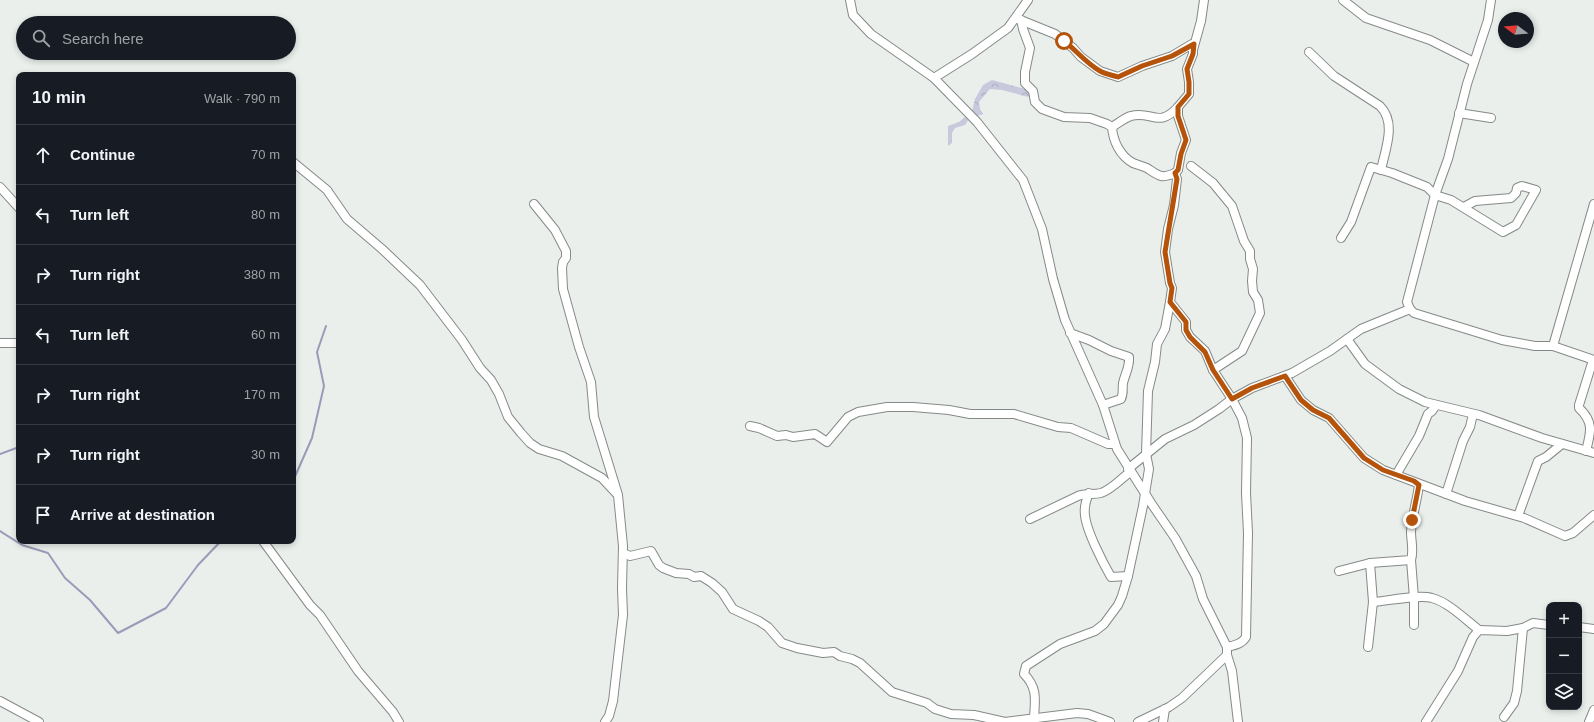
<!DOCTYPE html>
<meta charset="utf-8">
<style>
body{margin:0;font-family:Arial,sans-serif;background:#242831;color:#f1f3f6}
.controls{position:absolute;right:12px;bottom:12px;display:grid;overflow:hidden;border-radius:8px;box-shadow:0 2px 6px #0003}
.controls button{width:36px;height:36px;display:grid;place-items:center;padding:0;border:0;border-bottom:1px solid #363941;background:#171b24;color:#f1f3f6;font:20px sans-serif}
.compass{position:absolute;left:1498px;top:12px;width:36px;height:36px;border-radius:50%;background:#171b24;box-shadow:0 2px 6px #0003;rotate:286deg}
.stop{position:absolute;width:12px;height:12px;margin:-9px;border:3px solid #b45309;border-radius:50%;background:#fff}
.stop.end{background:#b45309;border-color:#fff;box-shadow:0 1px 4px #0008}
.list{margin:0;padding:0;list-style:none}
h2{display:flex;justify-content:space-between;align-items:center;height:52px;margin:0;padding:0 16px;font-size:17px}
h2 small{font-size:13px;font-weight:400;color:#9ea1a6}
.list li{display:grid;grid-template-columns:26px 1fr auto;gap:12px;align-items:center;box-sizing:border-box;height:60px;padding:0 16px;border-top:1px solid #363941}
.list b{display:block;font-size:15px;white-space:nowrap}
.list em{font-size:13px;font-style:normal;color:#9ea1a6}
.icon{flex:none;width:22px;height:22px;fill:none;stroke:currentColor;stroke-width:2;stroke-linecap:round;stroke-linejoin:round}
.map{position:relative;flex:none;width:1594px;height:722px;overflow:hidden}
.search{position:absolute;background:#171b24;box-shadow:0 2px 6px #0003;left:16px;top:16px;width:280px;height:44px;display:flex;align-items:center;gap:10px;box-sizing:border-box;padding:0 14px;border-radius:22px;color:#9ea1a6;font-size:15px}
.panel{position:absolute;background:#171b24;box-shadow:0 2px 6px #0003;left:16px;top:72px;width:280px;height:472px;border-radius:8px}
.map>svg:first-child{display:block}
.park{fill:url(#park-crowns)}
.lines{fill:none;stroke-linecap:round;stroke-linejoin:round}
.stream{stroke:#9b9ab8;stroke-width:2}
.minor-casing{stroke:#858a87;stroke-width:10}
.minor{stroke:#fff;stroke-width:8}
.route{stroke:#b45309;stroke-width:5}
</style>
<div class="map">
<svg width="1594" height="722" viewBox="0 0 1594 722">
<defs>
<pattern id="park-crowns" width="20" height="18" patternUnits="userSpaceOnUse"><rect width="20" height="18" fill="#c9c9dd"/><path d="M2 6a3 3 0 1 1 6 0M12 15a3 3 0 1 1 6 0" fill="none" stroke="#acacbd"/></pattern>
</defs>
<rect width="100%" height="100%" fill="#eaefec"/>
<!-- park -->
<path class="park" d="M992,80l41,11 -5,6 -26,-7 -12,-1 -11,13 1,7 3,5 -14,5 -4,6 -10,3 -3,5v10l-4,3v-20l11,-4 13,-11 3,-12 8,-14z"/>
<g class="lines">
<!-- stream -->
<g class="stream">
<path d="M0,454l19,-7"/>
<path d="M293,481l19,-43 12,-52 -7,-34 9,-26"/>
<path d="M0,531l22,14 26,8 17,25 25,22 28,33 48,-25 32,-43 23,-24"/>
</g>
<!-- minor casing -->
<g class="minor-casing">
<g id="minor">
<path d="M850,0l3,15 18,19 63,44"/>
<path d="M1028,0l-20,28 -36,26 -38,24 43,44 46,58 19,49 11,50 12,41 38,85 14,44 34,54 24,35 21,38 7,23 24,48v8l5,16 6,51"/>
<path d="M1204,0l-3,21 -8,29v4l-6,15 2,13v12l-11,13v9l8,24 -5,13 -3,17 -3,3 2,6 -3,26 -6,24 -3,23 5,31 2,5 -2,14 16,20v8l4,7 15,14 8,19 19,29 10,19 5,20 -1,55 2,40 -2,104c-4,7 -11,8 -19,10"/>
<path d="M1343,0l23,18 64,22 44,22"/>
<path d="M1491,0l-3,20 -21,64 -19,75 -13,36 -28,107 3,7 4,4 88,27 33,6h18l41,14"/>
<path d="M1018,19l37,15 18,14 8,9 19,14 18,6 24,-11 30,-10 20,-12h2"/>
<path d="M1021,20l2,9 7,19 -5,24v11l8,8 2,11 7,7 22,8 26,1 17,6 5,3c1,14 8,29 21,36 5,2 10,3 14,5 12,8 14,11 28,5"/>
<path d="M1309,52l25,24 46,30c17,17 5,44 1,64"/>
<path d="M1459,113l32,5"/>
<path d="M1112,127c5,-3 14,-10 19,-11 20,-6 27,13 47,-9"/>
<path d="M293,162l34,28 20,29 35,30 38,36 42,55 18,28 11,12 8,14 9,23 13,16 9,10 9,6 23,7 40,22 14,15"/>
<path d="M1191,166l22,17 19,23 12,35 6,10v8l3,10 -1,12 1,11 5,8 2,13 -18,38 -29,19"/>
<path d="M0,187l19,21"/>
<path d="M534,204l21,26 11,21v7l-3,4 -1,6 1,21 16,58 12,35 3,35 24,78 5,51 -1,42 1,27 -10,86 -4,15 -4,6"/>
<path d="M1341,238l10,-16 20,-55 21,6 35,14 8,8 16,5 52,32 13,-7 20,-35 -14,-4 -5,2 -1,5 -5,5 -36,3 -11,6"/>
<path d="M1070,333l19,7 22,11 18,6c1,10 -4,17 -6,26 -1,6 1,10 -2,16l-18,6"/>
<path d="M1347,339l18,25 34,25 26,13 54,13 63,23 52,15"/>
<path d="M0,343h19"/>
<path d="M1553,346l41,-142"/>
<path d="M1285,376l16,24 12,10 16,8 35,40 19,12 82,31 59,17 41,18 8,-3 21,-18"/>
<path d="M750,426l9,2 18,8 9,-1 7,2 22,-3 12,8 21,-25 10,-5 29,-5h26l36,3 21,4h44l44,13 13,1 37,16h7"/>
<path d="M1586,451c5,-19 8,-29 -7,-43v-3l14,-45"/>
<path d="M1128,469l37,-30 29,-14 25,-16 13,-10 20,-11 40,-15 38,-22 31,-22 49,-20"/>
<path d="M1396,475l23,-39 9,-22 4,-3 4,-6"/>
<path d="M1089,493c-3,7 -5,15 -4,22 1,15 18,48 26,62l17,-1"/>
<path d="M1446,494l17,-53 7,-14 3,-13"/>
<path d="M1518,516l20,-55 8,-4 16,-13"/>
<path d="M1030,519l48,-23c8,-3 15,-1 23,-3 10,-3 20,-14 29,-21"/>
<path d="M263,541l47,64 10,10 38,56 35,41 6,10"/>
<path d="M623,553l7,3 21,-5 8,14 4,3 13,5 13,1 5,3 7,-1 11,7 10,9 11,17 26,12 9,6 14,16 15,5 26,5 11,-1 6,4 12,3 8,4 32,29 35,11 8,6 16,5 23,1 31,7 72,-9 11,1 22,8"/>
<path d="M1411,560l3,38v27"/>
<path d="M1339,571l31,-8 41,-3c3,-9 0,-19 0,-28 1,-16 6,-31 8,-47"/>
<path d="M1373,602c15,-1 46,-8 59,-4 16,4 34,22 47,32"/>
<path d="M1579,627l15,2"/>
<path d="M1368,647l5,-45 -3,-39"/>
<path d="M0,701l39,21"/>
<path d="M1504,717l10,-14 3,-12 6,-63"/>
<path d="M1034,718c1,-18 4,-30 -10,-44l2,-8 34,-22 35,-13 9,-7 14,-19 4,-9 6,-20 15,-70 6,-37 -3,-15 2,-63 7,-29 2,-18 8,-15 5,-27"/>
<path d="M1138,722l31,-15 13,-9 45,-43"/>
<path d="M1163,722l2,-13"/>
<path d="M1426,722l32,-51 15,-34 6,-7 28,1 16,-3 10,-5 16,2"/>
<path d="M1589,722l5,-12"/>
</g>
</g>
<!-- minor -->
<use href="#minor" class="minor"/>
</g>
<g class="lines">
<!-- route -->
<path class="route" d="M1064,41c12,9 22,22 36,30 5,3 12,4 18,6l24,-11 30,-10 22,-12 -1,10 -6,15 2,13v12l-11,13v9l8,24 -5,14 -3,16 -3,3 2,6 -12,73 5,31 2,5 -2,14 16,20v8l4,7 15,15 8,18 19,29 20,-11 33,-12 16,24 12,10 16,8 35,40 19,12 31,11 5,4 -7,35"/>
</g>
</svg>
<div class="controls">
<button>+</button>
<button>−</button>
<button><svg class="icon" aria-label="layers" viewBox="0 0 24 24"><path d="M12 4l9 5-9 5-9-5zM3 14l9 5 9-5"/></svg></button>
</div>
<svg class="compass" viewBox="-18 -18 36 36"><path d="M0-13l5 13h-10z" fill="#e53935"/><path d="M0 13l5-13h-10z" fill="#9ea1a6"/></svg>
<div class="stop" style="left:1064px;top:41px"></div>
<div class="stop end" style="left:1412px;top:520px"></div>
<div class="search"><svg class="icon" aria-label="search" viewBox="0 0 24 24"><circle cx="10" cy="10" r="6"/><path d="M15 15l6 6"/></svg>Search here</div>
<section class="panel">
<h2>10 min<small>Walk · 790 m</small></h2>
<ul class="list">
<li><svg class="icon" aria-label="ahead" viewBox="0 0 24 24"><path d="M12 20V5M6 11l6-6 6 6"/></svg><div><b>Continue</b></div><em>70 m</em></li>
<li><svg class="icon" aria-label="left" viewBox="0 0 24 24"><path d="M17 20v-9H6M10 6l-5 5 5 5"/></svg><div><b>Turn left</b></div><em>80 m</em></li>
<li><svg class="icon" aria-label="right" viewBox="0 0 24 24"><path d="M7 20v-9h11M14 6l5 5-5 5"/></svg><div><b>Turn right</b></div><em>380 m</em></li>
<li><svg class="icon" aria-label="left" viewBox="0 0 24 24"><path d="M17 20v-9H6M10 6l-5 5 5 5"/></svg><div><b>Turn left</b></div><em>60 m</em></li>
<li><svg class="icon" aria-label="right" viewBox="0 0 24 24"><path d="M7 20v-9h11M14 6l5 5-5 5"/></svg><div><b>Turn right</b></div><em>170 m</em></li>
<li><svg class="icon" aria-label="right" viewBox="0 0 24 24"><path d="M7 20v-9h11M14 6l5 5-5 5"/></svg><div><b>Turn right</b></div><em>30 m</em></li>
<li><svg class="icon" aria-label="arrive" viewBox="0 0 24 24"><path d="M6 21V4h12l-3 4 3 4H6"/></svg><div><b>Arrive at destination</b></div></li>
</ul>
</section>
</div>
